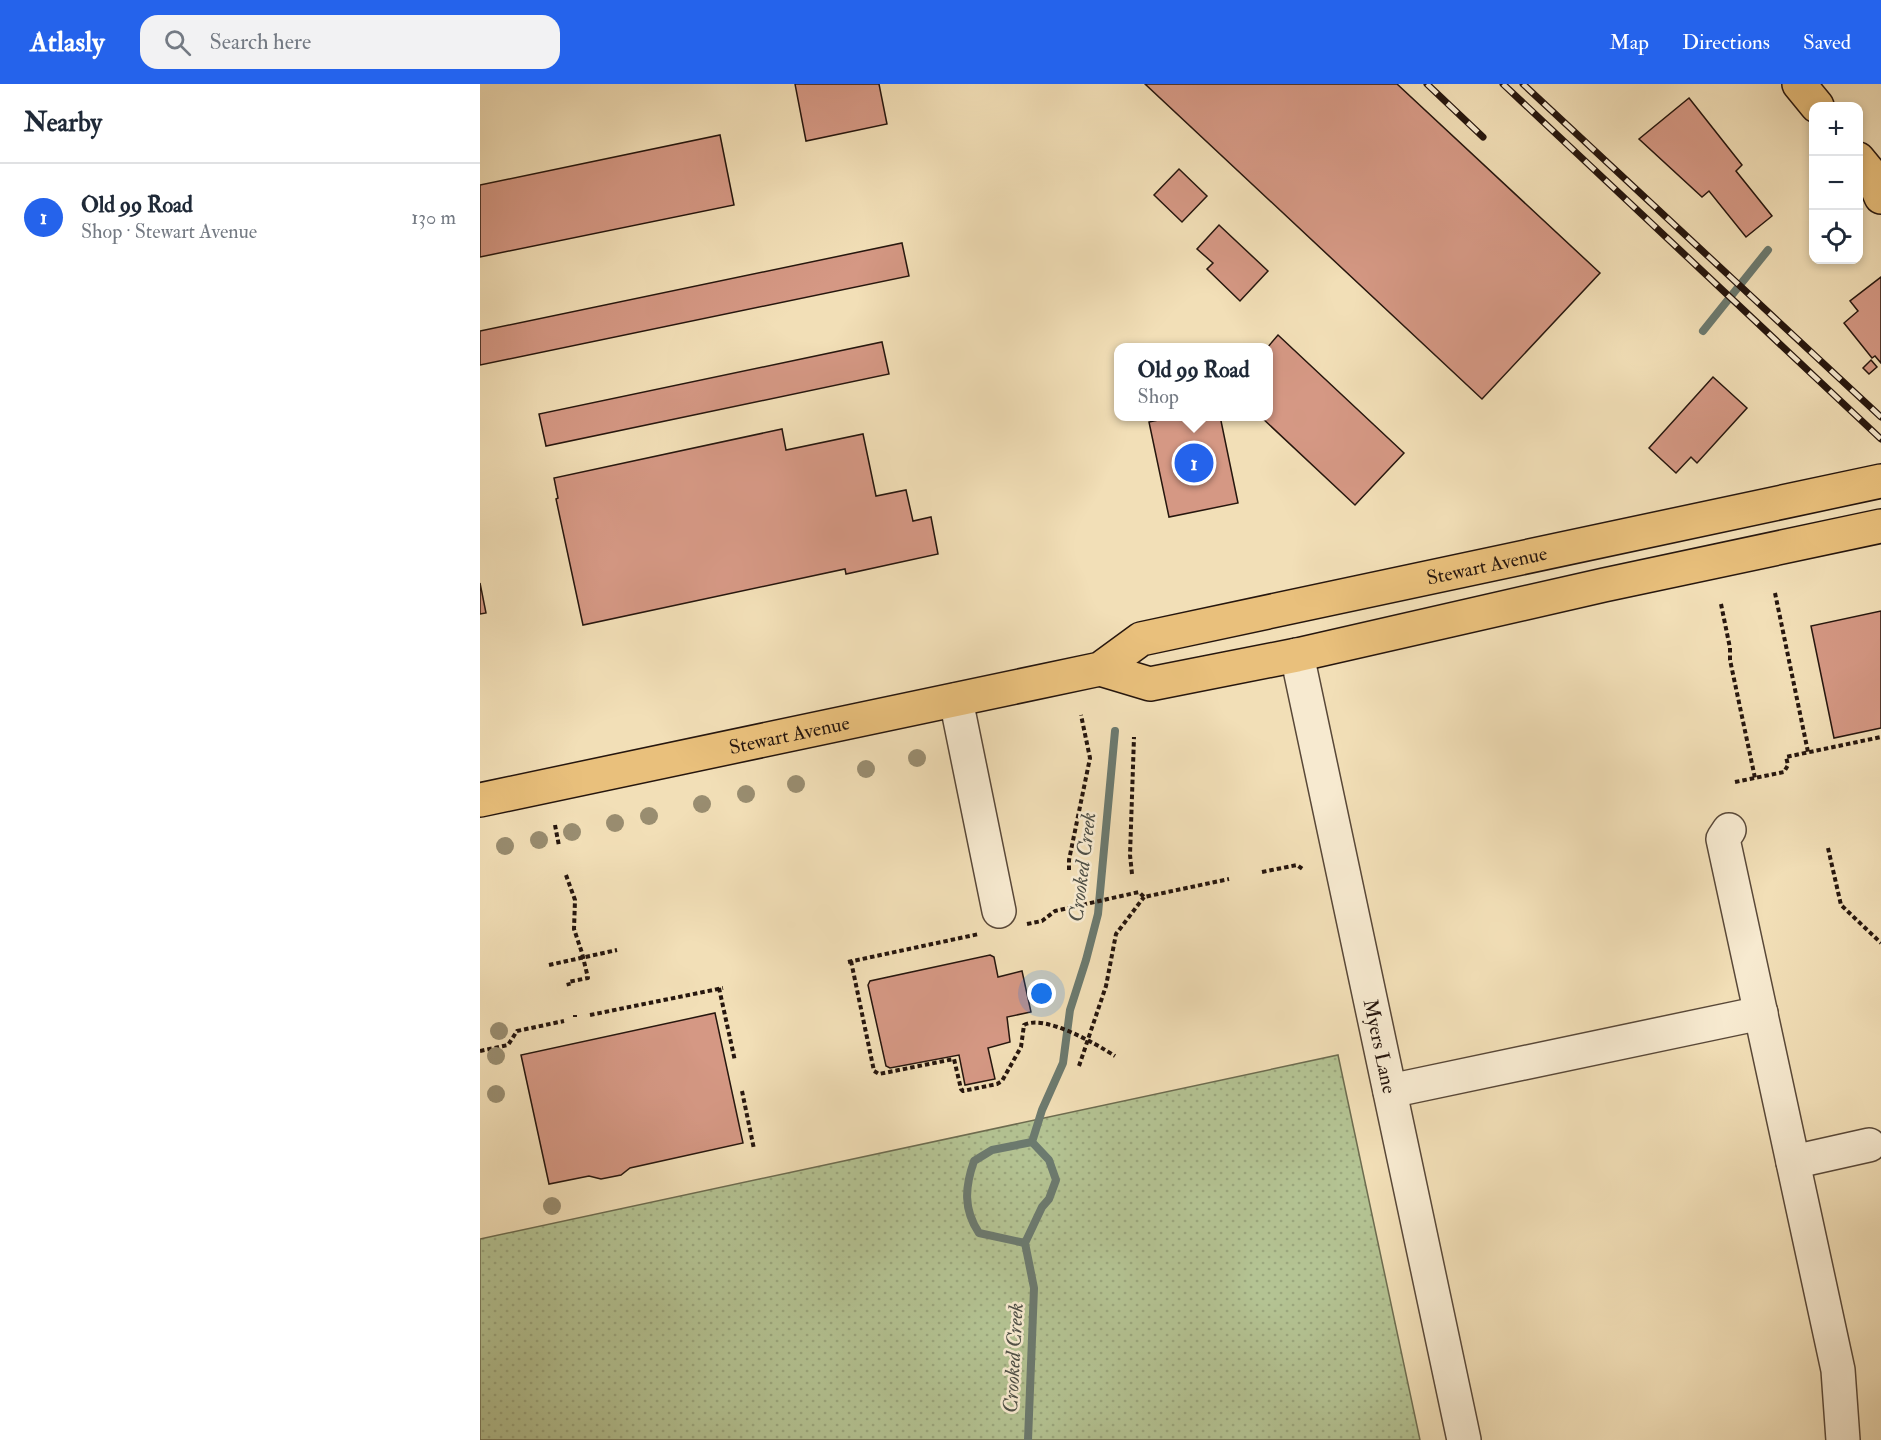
<!DOCTYPE html>
<meta charset="utf-8">
<style>
body{margin:0;font-family:"IM FELL Double Pica",serif;background:#f2f2f3;color:#1f2937}
.controls{position:absolute;right:18px;top:18px;display:grid;overflow:hidden;border-radius:12px;box-shadow:0 3px 9px #0003}
.controls button{width:54px;height:54px;display:grid;place-items:center;padding:0;border:0;border-bottom:2px solid #e0e1e3;background:#fff;color:#1f2937;font:30px sans-serif}
.you{position:absolute;left:562px;top:910px;width:21px;height:21px;margin:-15px;border:4px solid #fff;border-radius:50%;background:#1a73e8;box-shadow:0 0 0 9px #1a73e833}
.badge{display:grid;place-items:center;width:39px;height:39px;border-radius:50%;background:#2563eb;color:#fff;font-size:20px;font-weight:700}
.pin{position:absolute;translate:-50% -50%;border:3px solid #fff;box-shadow:0 2px 6px #0006}
.popup{position:absolute;left:634px;top:259px;width:159px;height:78px;box-sizing:border-box;display:grid;place-content:center;border-radius:12px;background:#fff;filter:drop-shadow(0 2px 4px #0005);font-size:20px;white-space:nowrap;color:#747a83}
.popup b{font-size:22px;color:#1f2937}
.popup::after{content:'';position:absolute;left:50%;top:100%;margin-left:-12px;border:12px solid transparent;border-top-color:#fff}
.list{margin:0;padding:0;list-style:none}
h2{display:flex;justify-content:space-between;align-items:center;height:78px;margin:0;padding:0 24px;font-size:26px}
h2 small{font-size:20px;font-weight:400;color:#747a83}
.list li{display:grid;grid-template-columns:39px 1fr auto;gap:18px;align-items:center;box-sizing:border-box;height:108px;padding:0 24px;border-top:2px solid #e0e1e3}
.list b{display:block;font-size:22px;white-space:nowrap}
.list p{margin:0;font-size:20px;white-space:nowrap;color:#747a83}
.list em{font-size:20px;font-style:normal;color:#747a83}
.icon{flex:none;width:33px;height:33px;fill:none;stroke:currentColor;stroke-width:2;stroke-linecap:round;stroke-linejoin:round}
.map{position:relative;flex:none;width:1401px;height:1356px;overflow:hidden}
header{display:flex;align-items:center;gap:36px;box-sizing:border-box;height:84px;padding:0 30px;background:#2563eb;color:#fff}
header strong{font-size:28px}
nav{display:flex;gap:33px;margin-inline-start:auto;font-size:21px}
.search{width:420px;height:54px;background:#f2f2f3;display:flex;align-items:center;gap:15px;box-sizing:border-box;padding:0 21px;border-radius:18px;color:#747a83;font-size:22px}
main{display:flex}
aside{flex:1;background:#fff}
.map>svg:first-child{display:block}
.grass{fill:url(#grass-dots);stroke:#6d6c50;stroke-width:1.5}
.lines{fill:none;stroke-linecap:round;stroke-linejoin:round}
.stream{stroke:#6c7a6f;stroke-width:8}
.building{fill:#d59884;stroke:#26160e;stroke-width:1.5}
.minor-casing{stroke:#594838;stroke-width:36}
.major-casing{stroke:#26160e;stroke-width:36}
.path{stroke:#26160e;stroke-width:4;stroke-dasharray:4.5 3;stroke-linecap:butt}
.minor{stroke:#f7ead0;stroke-width:33}
.major{stroke:#e9c07c;stroke-width:33}
.rail-casing{stroke:#26160e;stroke-width:7}
.rail{stroke:#f7ead0;stroke-width:4.5;stroke-dasharray:14;stroke-linecap:butt}
.tree{fill:#998d70}
.labels{text-anchor:middle;stroke-width:5;stroke-linejoin:round;paint-order:stroke}
.street-label{font-size:20px;fill:#26160e;stroke:#f7ead0}
.water-label{font-size:21px;font-style:italic;fill:#4f5047;stroke:#f7ead0}
</style>
<header>
<strong>Atlasly</strong>
<div class="search"><svg class="icon" aria-label="search" viewBox="0 0 24 24"><circle cx="10" cy="10" r="6"/><path d="M15 15l6 6"/></svg>Search here</div>
<nav><a>Map</a><a>Directions</a><a>Saved</a></nav>
</header>
<main>
<aside>
<h2>Nearby<small></small></h2>
<ul class="list">
<li><span class="badge">1</span><div><b>Old 99 Road</b><p>Shop · Stewart Avenue</p></div><em>130 m</em></li>
</ul>
</aside>
<div class="map">
<svg width="1401" height="1356" viewBox="0 0 1401 1356">
<defs>
<pattern id="grass-dots" width="8" height="8" patternUnits="userSpaceOnUse" patternTransform="scale(1.5)"><rect width="8" height="8" fill="#b4c393"/><path d="M2 2h.1M6 6h.1" fill="none" stroke="#9ba77e" stroke-width="1.8" stroke-linecap="round"/></pattern>
</defs>
<rect width="100%" height="100%" fill="#f2dfb7"/>
<filter id="stains"><feTurbulence type="fractalNoise" baseFrequency=".00333" numOctaves="4"/><feColorMatrix values="0 0 0 0 .2 0 0 0 0 .09 0 0 0 0 .02 0 0 0 .5 -.17"/></filter>
<radialGradient id="worn" r=".72"><stop offset=".6" stop-color="#630" stop-opacity="0"/><stop offset="1" stop-color="#630" stop-opacity=".3"/></radialGradient>
<!-- grass -->
<path class="grass" d="M858,971l82,385h-940v-201z"/>
<g class="lines">
<!-- stream -->
<g class="stream">
<path d="M1223,247l65,-81"/>
<path d="M545,1159l-46,-10c-16,-24 -14,-46 -5,-72l18,-11 40,-8"/>
<path d="M548,1356l6,-152 -9,-45 17,-36 7,-8 7,-19 -7,-20 -17,-18 10,-32 21,-47 7,-53 16,-50 12,-46 17,-183"/>
</g>
</g>
<!-- building -->
<g class="building">
<path d="M315,0h84l8,40 -81,17z"/>
<path d="M665,0h252l203,189 -118,126z"/>
<path d="M1209,14l53,67 -6,6 36,45 -26,21 -37,-46 -7,6 -63,-58z"/>
<path d="M240,51l14,70 -254,52v-72z"/>
<path d="M699,85l28,27 -25,26 -28,-27z"/>
<path d="M739,141l49,46 -28,30 -33,-32 6,-6 -16,-14z"/>
<path d="M422,159l7,33 -429,89v-34z"/>
<path d="M1401,193v86l-6,-7 -3,2 -28,-35 14,-12 -8,-10z"/>
<path d="M798,251l126,118 -49,52 -95,-89h9v-68h-2z"/>
<path d="M402,258l7,32 -343,72 -7,-32z"/>
<path d="M1391,276l6,7 -8,7 -6,-6z"/>
<path d="M1233,293l34,31 -50,55 -6,-6 -15,16 -27,-25z"/>
<path d="M697,332h43l18,87 -69,14 -20,-95z"/>
<path d="M302,345l4,21 77,-16 13,62 30,-6 7,31 18,-4 7,37 -92,20 -1,-5 -262,56 -27,-126 2,-1 -4,-20z"/>
<path d="M0,499l6,30 -6,1z"/>
<path d="M1401,527v117l-47,10 -23,-112z"/>
<path d="M510,871l4,2 4,20 24,-6 9,41 -24,5 3,25 -22,6 7,31 -30,6 -6,-30 -69,13 -4,-2 -18,-81 2,-4z"/>
<path d="M235,929l28,130 -113,25 -9,7 -20,4 -12,-3 -40,8 -28,-129z"/>
</g>
<g class="lines">
<!-- minor casing -->
<g class="minor-casing">
<g id="minor">
<path id="s1" d="M817,571l167,785"/>
<path d="M476,616l43,211"/>
<path d="M1249,746l-6,9 115,531 5,70"/>
<path d="M910,1007l371,-78"/>
<path d="M1313,1078l76,-17"/>
</g>
</g>
<!-- major casing -->
<g class="major-casing">
<g id="major">
<path d="M1319,0l18,22"/>
<path d="M1378,75l14,17 9,21"/>
<path d="M620,585l50,15 147,-29 307,-70 277,-59"/>
<path id="s2" d="M0,716l620,-131 41,-30 740,-158"/>
</g>
</g>
<!-- path -->
<g class="path">
<path d="M1295,509l33,159"/>
<path d="M1241,520l9,44v12l25,118"/>
<path d="M1255,698l49,-10 4,-7 -2,-8 95,-20"/>
<path d="M75,741l4,21"/>
<path d="M1348,764l13,57 40,38"/>
<path d="M589,786v-10l21,-102 -9,-43"/>
<path d="M782,788l35,-7 7,5"/>
<path d="M652,790l-2,-19 4,-118"/>
<path d="M86,791l9,25 -1,29 8,24 6,25 -20,4 1,4"/>
<path d="M547,840l15,-3 13,-10 84,-19 5,5 85,-18"/>
<path d="M371,877l23,110 5,3 75,-15 7,30 2,2 34,-7 5,-3 19,-34 3,-22c21,-11 72,19 91,31"/>
<path d="M368,878l131,-28"/>
<path d="M69,881l68,-15"/>
<path d="M239,904l16,73"/>
<path d="M95,931v2"/>
<path d="M110,931l133,-27"/>
<path d="M0,967l28,-6 9,-14 47,-10"/>
<path d="M599,982l27,-80 10,-52 28,-37"/>
<path d="M262,1007l12,58"/>
</g>
<!-- minor -->
<use href="#minor" class="minor"/>
<!-- major -->
<use href="#major" class="major"/>
<!-- rail casing -->
<g class="rail-casing">
<g id="rail">
<path d="M947,0l56,53"/>
<path d="M1023,0l378,355"/>
<path d="M1043,0l358,333"/>
</g>
</g>
<!-- rail -->
<use href="#rail" class="rail"/>
</g>
<!-- trees -->
<g class="tree">
<circle cx="437" cy="674" r="9"/>
<circle cx="386" cy="685" r="9"/>
<circle cx="316" cy="700" r="9"/>
<circle cx="266" cy="710" r="9"/>
<circle cx="222" cy="720" r="9"/>
<circle cx="169" cy="732" r="9"/>
<circle cx="135" cy="739" r="9"/>
<circle cx="92" cy="748" r="9"/>
<circle cx="59" cy="756" r="9"/>
<circle cx="25" cy="762" r="9"/>
<circle cx="19" cy="947" r="9"/>
<circle cx="16" cy="972" r="9"/>
<circle cx="16" cy="1010" r="9"/>
<circle cx="72" cy="1122" r="9"/>
</g>
<g class="labels">
<!-- street labels -->
<g class="street-label">
<text dy="7" stroke="none"><textPath href="#s2" startOffset="1038">Stewart Avenue</textPath></text>
<text dy="7" stroke="none"><textPath href="#s2" startOffset="316">Stewart Avenue</textPath></text>
<text dy="7" stroke="none"><textPath href="#s1" startOffset="400">Myers Lane</textPath></text>
</g>
<!-- water labels -->
<g class="water-label">
<text transform="translate(602 783) rotate(-83)" y="7">Crooked Creek</text>
<text transform="translate(533 1274) rotate(-87)" y="7">Crooked Creek</text>
</g>
</g>
<rect width="100%" height="100%" filter="url(#stains)"/>
<rect width="100%" height="100%" fill="url(#worn)"/>
</svg>
<div class="controls">
<button>+</button>
<button>−</button>
<button><svg class="icon" aria-label="locate" viewBox="0 0 24 24"><circle cx="12" cy="12" r="6"/><path d="M12 2v4M12 18v4M2 12h4M18 12h4"/></svg></button>
</div>
<div class="you"></div>
<div class="pin badge" style="left:714px;top:379px">1</div>
<div class="popup"><b>Old 99 Road</b>Shop</div>
</div>
</main>
